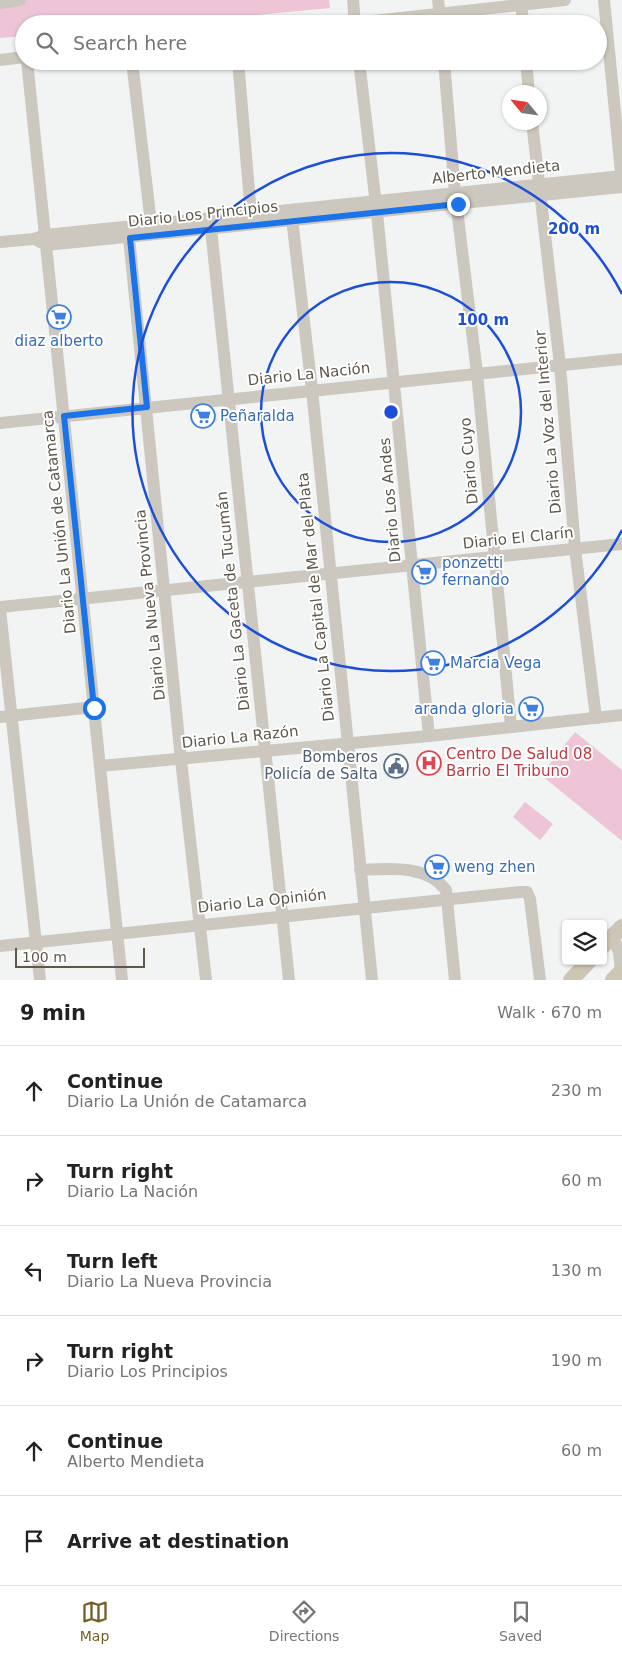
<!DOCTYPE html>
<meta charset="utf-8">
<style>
body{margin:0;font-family:"DejaVu Sans",sans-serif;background:#f6f6f6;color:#222}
.controls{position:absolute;right:15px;bottom:15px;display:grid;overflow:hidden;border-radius:5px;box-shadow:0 1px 4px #0004}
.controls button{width:45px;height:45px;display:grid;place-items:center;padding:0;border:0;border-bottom:1px solid #e0e0e0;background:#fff;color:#222;font:25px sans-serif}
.compass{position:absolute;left:502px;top:85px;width:45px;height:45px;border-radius:50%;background:#fff;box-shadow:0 1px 4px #0004;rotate:299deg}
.scale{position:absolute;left:15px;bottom:12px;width:130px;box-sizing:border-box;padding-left:5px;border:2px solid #5e584b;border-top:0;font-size:14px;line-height:18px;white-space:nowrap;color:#5e584b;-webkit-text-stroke:4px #fff;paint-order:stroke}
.stop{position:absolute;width:15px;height:15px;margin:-11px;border:4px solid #1a73e8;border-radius:50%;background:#fff}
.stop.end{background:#1a73e8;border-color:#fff;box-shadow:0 1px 5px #0008}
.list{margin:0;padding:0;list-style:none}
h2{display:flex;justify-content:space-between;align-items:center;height:65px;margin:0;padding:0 20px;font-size:21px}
h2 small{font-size:16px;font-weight:400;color:#767676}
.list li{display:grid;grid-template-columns:32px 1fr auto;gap:15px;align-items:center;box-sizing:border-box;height:90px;padding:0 20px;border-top:1px solid #e0e0e0}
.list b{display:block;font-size:19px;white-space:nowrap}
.list p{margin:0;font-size:16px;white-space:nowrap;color:#767676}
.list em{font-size:16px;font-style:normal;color:#767676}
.icon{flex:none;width:28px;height:28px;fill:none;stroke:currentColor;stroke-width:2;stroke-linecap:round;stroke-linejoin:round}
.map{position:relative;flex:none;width:622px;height:980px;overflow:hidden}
.search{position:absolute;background:#fff;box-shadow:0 1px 4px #0004;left:15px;right:15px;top:15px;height:55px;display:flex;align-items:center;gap:12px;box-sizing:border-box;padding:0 18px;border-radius:28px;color:#767676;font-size:19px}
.sheet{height:605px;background:#fff}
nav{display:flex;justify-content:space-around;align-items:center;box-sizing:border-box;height:70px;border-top:1px solid #e0e0e0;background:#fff;font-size:14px;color:#767676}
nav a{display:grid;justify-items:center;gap:2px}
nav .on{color:#756024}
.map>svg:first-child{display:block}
.green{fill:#edc5d6}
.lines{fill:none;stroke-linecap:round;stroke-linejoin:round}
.minor{stroke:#cdc8bf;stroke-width:12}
.major{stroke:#cec6b4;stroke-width:16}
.route{stroke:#1a73e8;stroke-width:6}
.ring{fill:none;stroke:#1d4ed8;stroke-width:2.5}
.labels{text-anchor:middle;stroke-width:4;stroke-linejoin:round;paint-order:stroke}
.street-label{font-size:15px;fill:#5e584b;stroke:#fff}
.shop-label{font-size:15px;fill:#366cbe;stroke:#fff;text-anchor:start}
.health-label{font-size:15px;fill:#be3a42;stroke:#fff;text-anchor:start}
.service-label{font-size:15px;fill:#4e5e75;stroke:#fff;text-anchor:end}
.centre{fill:#1d4ed8;stroke:#fff;stroke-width:2.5}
.ring-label{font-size:15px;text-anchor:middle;font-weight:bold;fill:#1d4ed8;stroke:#fff;stroke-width:4;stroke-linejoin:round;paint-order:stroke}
</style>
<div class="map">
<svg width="622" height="980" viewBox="0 0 622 980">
<rect width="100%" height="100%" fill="#f2f4f4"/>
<!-- green -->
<g class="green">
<path d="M0,0h329l1,8 -169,16h-137v12l-24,2z"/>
<path d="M575,732l47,38v71l-81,-66z"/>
<path d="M525,802l28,22 -13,16 -27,-23z"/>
</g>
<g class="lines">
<!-- minor -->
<g class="minor">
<path d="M353,0l2,24"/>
<path d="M438,0l3,24"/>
<path d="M521,0l2,24"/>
<path d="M604,0l18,183"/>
<path d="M0,3l20,-3"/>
<path d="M346,24l219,-24"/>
<path d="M0,60l24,-3"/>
<path d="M27,61l95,919"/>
<path d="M132,61l20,171"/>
<path d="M238,61l13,153"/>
<path d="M359,61l18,152 52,523"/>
<path d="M444,61l11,132 22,180 34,354"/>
<path d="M526,61l3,31"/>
<path d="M532,122l28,243 15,183 21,170"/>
<path d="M291,210l21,180 60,590"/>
<path d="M210,219l79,761"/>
<path d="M128,227l53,533 25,220"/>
<path d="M38,241l8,4 576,-58"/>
<path d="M0,242l34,-3 11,-4 577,-59"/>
<path d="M0,423l622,-64"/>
<path d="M0,607l622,-63"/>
<path d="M0,609l40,371"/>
<path d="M0,717l94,-10"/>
<path d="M100,766l329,-30 193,-21"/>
<path d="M360,870c29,-1 66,-6 86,20l9,90"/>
<path d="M613,936l6,17 3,27"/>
<path d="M0,946l520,-54h7l3,7 10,81"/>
</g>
<!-- major -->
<g class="major">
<path d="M603,946l19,-19"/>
<path d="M571,980l18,-19"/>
<path d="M613,980l9,-9"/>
</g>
</g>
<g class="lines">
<!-- route -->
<path class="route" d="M94,708l-30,-292 83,-9 -17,-169 328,-34"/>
</g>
<!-- distance rings -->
<g class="ring">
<circle cx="391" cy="412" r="130"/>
<path d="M622 530A259 259 0 1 1 622 294"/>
</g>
<!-- icons -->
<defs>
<g id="supermarket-ring" transform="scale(1.25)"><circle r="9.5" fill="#fff" stroke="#3f7fe0" stroke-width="1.5"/><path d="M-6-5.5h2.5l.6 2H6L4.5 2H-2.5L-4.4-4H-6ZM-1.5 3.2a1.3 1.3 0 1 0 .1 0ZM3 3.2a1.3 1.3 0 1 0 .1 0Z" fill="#3f7fe0"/></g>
<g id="hospital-ring" transform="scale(1.25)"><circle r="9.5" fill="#fff" stroke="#e0444e" stroke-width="1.5"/><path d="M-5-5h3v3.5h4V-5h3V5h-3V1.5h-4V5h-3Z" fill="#e0444e"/></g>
<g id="civic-ring" transform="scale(1.25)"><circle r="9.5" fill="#fff" stroke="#5c6f8a" stroke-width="1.5"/><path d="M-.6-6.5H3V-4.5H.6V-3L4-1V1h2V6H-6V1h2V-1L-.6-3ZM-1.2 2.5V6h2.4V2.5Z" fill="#5c6f8a"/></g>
</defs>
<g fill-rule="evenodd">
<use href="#supermarket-ring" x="59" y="317"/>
<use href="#supermarket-ring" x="203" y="416"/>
<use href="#supermarket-ring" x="424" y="572"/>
<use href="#supermarket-ring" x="433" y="663"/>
<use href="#supermarket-ring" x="531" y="709"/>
<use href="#hospital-ring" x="429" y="763"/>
<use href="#civic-ring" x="396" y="766"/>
<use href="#supermarket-ring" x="437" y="867"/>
</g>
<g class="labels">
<!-- street labels -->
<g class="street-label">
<text transform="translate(496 172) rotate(-6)" y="5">Alberto Mendieta</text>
<text transform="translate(203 214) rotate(-6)" y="5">Diario Los Principios</text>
<text transform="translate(309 374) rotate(-6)" y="5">Diario La Nación</text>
<text transform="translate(548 422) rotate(-95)" y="5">Diario La Voz del Interior</text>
<text transform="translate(469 461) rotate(-95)" y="5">Diario Cuyo</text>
<text transform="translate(390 500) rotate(-95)" y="5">Diario Los Andes</text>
<text transform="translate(59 522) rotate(-96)" y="5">Diario La Unión de Catamarca</text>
<text transform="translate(518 538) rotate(-6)" y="5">Diario El Clarín</text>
<text transform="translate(316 597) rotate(-96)" y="5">Diario La Capital de Mar del Plata</text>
<text transform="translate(233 601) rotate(-96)" y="5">Diario La Gaceta de Tucumán</text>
<text transform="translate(150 605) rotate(-96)" y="5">Diario La Nueva Provincia</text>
<text transform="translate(240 737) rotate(-6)" y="5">Diario La Razón</text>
<text transform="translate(262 901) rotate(-6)" y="5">Diario La Opinión</text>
</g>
<!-- shop labels -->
<g class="shop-label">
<text x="59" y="346" text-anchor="middle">diaz alberto</text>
<text x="220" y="421">Peñaralda</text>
<text x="442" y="568">ponzetti<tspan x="442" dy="17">fernando</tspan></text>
<text x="450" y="668">Marcia Vega</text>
<text x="514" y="714" text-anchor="end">aranda gloria</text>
<text x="454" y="872">weng zhen</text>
</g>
<!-- health labels -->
<g class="health-label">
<text x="446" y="759">Centro De Salud 08<tspan x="446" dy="17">Barrio El Tribuno</tspan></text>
</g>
<!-- service labels -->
<g class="service-label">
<text x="378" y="762">Bomberos<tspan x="378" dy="17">Policía de Salta</tspan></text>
</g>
</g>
<circle cx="391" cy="412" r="8" class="centre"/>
<g class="ring-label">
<text x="574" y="234">200 m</text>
<text x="483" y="325">100 m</text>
</g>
</svg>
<div class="controls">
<button><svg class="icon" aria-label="layers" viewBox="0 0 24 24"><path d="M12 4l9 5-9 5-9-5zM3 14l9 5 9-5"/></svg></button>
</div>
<svg class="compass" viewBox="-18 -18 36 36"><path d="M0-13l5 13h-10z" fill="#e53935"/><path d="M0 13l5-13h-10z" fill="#767676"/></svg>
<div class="scale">100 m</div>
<div class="stop" style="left:94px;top:708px"></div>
<div class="stop end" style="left:458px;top:204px"></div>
<div class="search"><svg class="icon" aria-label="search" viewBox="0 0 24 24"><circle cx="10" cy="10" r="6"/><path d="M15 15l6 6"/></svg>Search here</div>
</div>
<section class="sheet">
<h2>9 min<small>Walk · 670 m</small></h2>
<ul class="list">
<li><svg class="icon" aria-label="ahead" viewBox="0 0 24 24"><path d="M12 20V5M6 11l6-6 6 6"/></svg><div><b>Continue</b><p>Diario La Unión de Catamarca</p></div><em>230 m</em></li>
<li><svg class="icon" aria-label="right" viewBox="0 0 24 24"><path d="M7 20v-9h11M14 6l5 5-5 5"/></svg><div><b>Turn right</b><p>Diario La Nación</p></div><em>60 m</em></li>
<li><svg class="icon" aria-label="left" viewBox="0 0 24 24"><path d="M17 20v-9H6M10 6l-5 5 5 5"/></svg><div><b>Turn left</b><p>Diario La Nueva Provincia</p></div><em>130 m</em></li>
<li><svg class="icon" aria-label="right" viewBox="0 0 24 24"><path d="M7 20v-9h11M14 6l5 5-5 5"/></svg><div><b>Turn right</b><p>Diario Los Principios</p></div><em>190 m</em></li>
<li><svg class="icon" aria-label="ahead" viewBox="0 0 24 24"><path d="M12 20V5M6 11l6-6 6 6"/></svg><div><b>Continue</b><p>Alberto Mendieta</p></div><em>60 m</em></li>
<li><svg class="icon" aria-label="arrive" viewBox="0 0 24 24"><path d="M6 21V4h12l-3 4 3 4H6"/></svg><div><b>Arrive at destination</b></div></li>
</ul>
</section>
<nav>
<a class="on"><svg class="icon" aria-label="map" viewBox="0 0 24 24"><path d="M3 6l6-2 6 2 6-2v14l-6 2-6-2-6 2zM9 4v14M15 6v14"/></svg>Map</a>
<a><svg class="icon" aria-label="directions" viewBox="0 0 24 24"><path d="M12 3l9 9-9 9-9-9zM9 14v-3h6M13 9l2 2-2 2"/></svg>Directions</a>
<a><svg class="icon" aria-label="saved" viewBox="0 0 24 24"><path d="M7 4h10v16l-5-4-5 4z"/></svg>Saved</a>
</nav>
